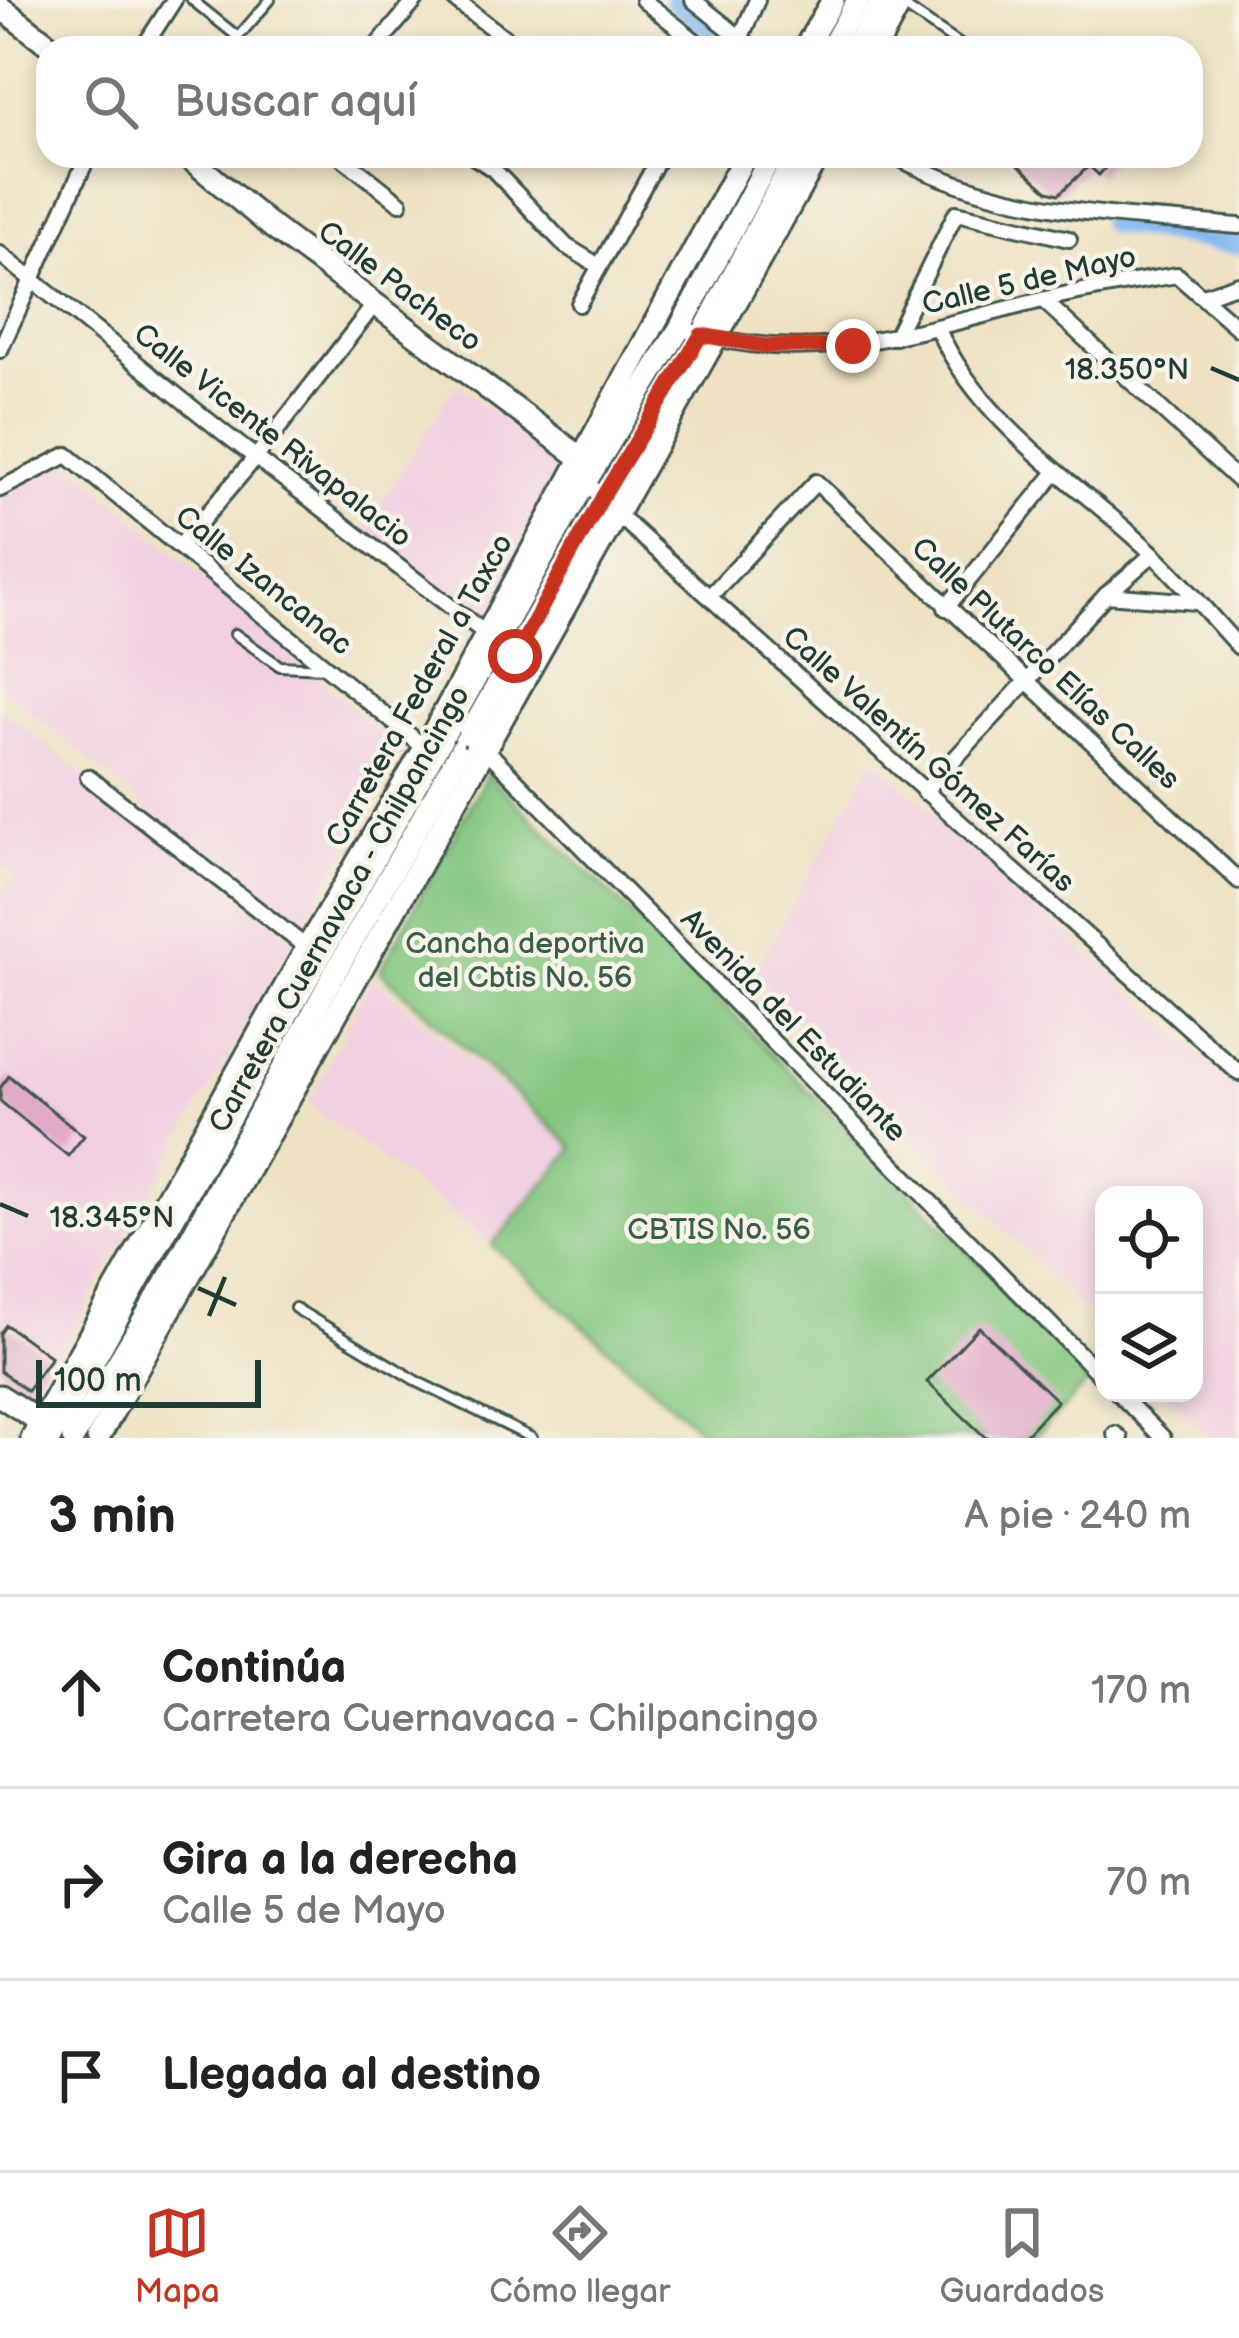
<!DOCTYPE html>
<html lang="es">
<meta charset="utf-8">
<style>
body{margin:0;font-family:"Balsamiq Sans",sans-serif;background:#f2f2f2;color:#222}
.controls{position:absolute;right:36px;bottom:36px;display:grid;overflow:hidden;border-radius:24px;box-shadow:0 6px 18px #0003}
.controls button{width:108px;height:108px;display:grid;place-items:center;padding:0;border:0;border-bottom:3px solid #e0e0e0;background:#fff;color:#222;font:60px sans-serif}
.scale{position:absolute;left:36px;bottom:30px;width:225px;box-sizing:border-box;padding-left:12px;border:6px solid #1f3d34;border-top:0;font-size:33px;line-height:42px;white-space:nowrap;color:#1f3d34;-webkit-text-stroke:9px #f7f3e8;paint-order:stroke}
.stop{position:absolute;width:36px;height:36px;margin:-27px;border:9px solid #c8321e;border-radius:50%;background:#fff}
.stop.end{background:#c8321e;border-color:#fff;box-shadow:0 3px 12px #0008}
.list{margin:0;padding:0;list-style:none}
h2{display:flex;justify-content:space-between;align-items:center;height:156px;margin:0;padding:0 48px;font-size:51px}
h2 small{font-size:39px;font-weight:400;color:#767676}
.list li{display:grid;grid-template-columns:78px 1fr auto;gap:36px;align-items:center;box-sizing:border-box;height:192px;padding:0 48px;border-top:3px solid #e0e0e0}
.list b{display:block;font-size:45px;white-space:nowrap}
.list p{margin:0;font-size:39px;white-space:nowrap;color:#767676}
.list em{font-size:39px;font-style:normal;color:#767676}
.icon{flex:none;width:66px;height:66px;fill:none;stroke:currentColor;stroke-width:2;stroke-linecap:round;stroke-linejoin:round}
.map{position:relative;flex:none;width:1239px;height:1438px;overflow:hidden}
.search{position:absolute;background:#fff;box-shadow:0 6px 18px #0003;left:36px;right:36px;top:36px;height:132px;display:flex;align-items:center;gap:30px;box-sizing:border-box;padding:0 42px;border-radius:36px;color:#767676;font-size:45px}
.sheet{height:732px;background:#fff}
nav{display:flex;justify-content:space-around;align-items:center;box-sizing:border-box;height:168px;border-top:3px solid #e0e0e0;background:#fff;font-size:33px;color:#767676}
nav a{display:grid;justify-items:center;gap:6px}
nav .on{color:#c8321e}
.map>svg:first-child{display:block}
.built{fill:#f2cfe1}
.green{fill:#82c67f;stroke:#50825a;stroke-width:3}
.lines{fill:none;stroke-linecap:round;stroke-linejoin:round}
.river{stroke:#83b9f2;stroke-width:27}
.building{fill:#e1a8c8}
.lane-casing{stroke:#3e5649;stroke-width:14}
.street-casing{stroke:#3e5649;stroke-width:20}
.secondary-casing{stroke:#3e5649;stroke-width:27}
.primary-casing{stroke:#3e5649;stroke-width:27}
.lane{stroke:#fff;stroke-width:8}
.street{stroke:#fff;stroke-width:14}
.secondary{stroke:#fff;stroke-width:21}
.primary{stroke:#fff;stroke-width:21}
.path-bridge{stroke:#3e5649;stroke-width:3;stroke-dasharray:3 9;stroke-linecap:butt}
.route{stroke:#c8321e;stroke-width:15}
.ticks{fill:none;stroke:#1f3d34;stroke-width:4.5}
.labels{text-anchor:middle;stroke-width:9;stroke-linejoin:round;paint-order:stroke}
.street-label{font-size:30px;fill:#1f3d34;stroke:#f7f3e8}
.park-label{font-size:30px;fill:#385f47;stroke:#f7f3e8}
.ticks-label{font-size:30px;text-anchor:middle;fill:#1f3d34;stroke:#f7f3e8;stroke-width:9;stroke-linejoin:round;paint-order:stroke}
</style>
<div class="map">
<svg width="1239" height="1438" viewBox="0 0 1239 1438">
<rect width="100%" height="100%" fill="#f7f3e8"/>
<filter id="ink" filterUnits="userSpaceOnUse"><feTurbulence type="fractalNoise" baseFrequency=".00833" numOctaves="2"/><feDisplacementMap in="SourceGraphic" scale="24" xChannelSelector="R" yChannelSelector="G"/><feConvolveMatrix kernelMatrix="1 2 1 2 8 2 1 2 1" color-interpolation-filters="sRGB"/></filter>
<filter id="wash" filterUnits="userSpaceOnUse"><feTurbulence type="fractalNoise" baseFrequency=".004" numOctaves="4" result="noise"/><feDisplacementMap in="SourceGraphic" scale="48" xChannelSelector="R" yChannelSelector="G"/><feGaussianBlur stdDeviation="2.7" result="paint"/><feColorMatrix in="noise" values="0 0 0 0 0 0 0 0 0 0 0 0 0 0 0 0 0 1.4 0 .05"/><feComposite in="paint" operator="in"/></filter>
<g filter="url(#wash)">
<rect width="100%" height="100%" fill="#eee2c3"/>
<!-- built -->
<g class="built">
<path d="M456,384l112,87 -82,149 -121,-91z"/>
<path d="M66,458l336,294 -105,182 -297,-249v-192z"/>
<path d="M0,709l294,230 -237,419 -51,-36 -6,7v-433l14,-19 -14,-13z"/>
<path d="M874,759l365,331v348h-29l-44,-45h28v-198h-90v136l-350,-358z"/>
<path d="M372,976l202,173 -82,96 -183,-141z"/>
</g>
<!-- green -->
<path class="green" d="M487,774l222,216 384,387 -59,61h-325l-217,-193 82,-97 -194,-177z"/>
<g class="lines">
<!-- river -->
<g class="river">
<path d="M678,0l61,48"/>
<path d="M1113,220l126,21"/>
</g>
</g>
<g id="blocks">
<!-- building -->
<g class="building">
<path d="M1009,156h106l-16,19 -10,-9 -30,28 -11,-3z"/>
<path d="M9,1076l75,60 -16,20 -68,-55v-13z"/>
<path d="M6,1325l45,32 -24,34 -27,-20v-38z"/>
<path d="M979,1327l78,74 -35,37h-36l-59,-56z"/>
</g>
</g>
</g>
<g filter="url(#ink)">
<use href="#blocks" fill-opacity="0" stroke="#3e5649" stroke-width="3"/>
<g class="lines">
<!-- lane casing -->
<g class="lane-casing">
<g id="lane">
<path d="M192,0l46,37 32,-37"/>
<path d="M902,5l63,43"/>
<path d="M235,634l45,32 45,2"/>
<path d="M295,1308l125,75 112,55"/>
</g>
</g>
<!-- street casing -->
<g class="street-casing">
<g id="street">
<path d="M455,0l63,48"/>
<path d="M643,0l61,48"/>
<path d="M693,0l60,48"/>
<path d="M741,37l16,-37"/>
<path d="M143,48l31,-48"/>
<path d="M375,48l41,-48"/>
<path d="M340,156l60,47"/>
<path d="M473,156l20,13 73,77 33,20"/>
<path d="M895,156c107,59 225,59 344,70"/>
<path d="M0,254l225,180 290,222"/>
<path d="M1203,296l36,-12"/>
<path d="M1043,300l196,181"/>
<path d="M579,304l81,-148"/>
<path d="M680,328c129,44 244,1 370,-30 42,-10 84,-16 127,-23l62,54"/>
<path d="M938,330c46,98 137,150 214,223 31,29 58,63 87,94"/>
<path d="M895,337l61,-124 113,26"/>
<path d="M0,350l88,-194"/>
<path d="M586,481l32,34 621,558"/>
<path d="M0,489l67,-34 358,293"/>
<path d="M180,546l76,-89 118,-152"/>
<path d="M1106,595l47,-41"/>
<path d="M710,596l106,-114 423,399"/>
<path d="M946,608l110,-136"/>
<path d="M449,712l655,667"/>
<path d="M88,777l223,174"/>
<path d="M924,792l182,-197 91,7"/>
<path d="M1118,1393l45,45"/>
<path d="M1115,1434l5,4"/>
</g>
</g>
<!-- secondary casing -->
<g class="secondary-casing">
<g id="secondary">
<path d="M0,7l53,41"/>
<path d="M805,48l28,-48"/>
<path d="M876,48l26,-48"/>
<path d="M187,156l85,71 309,231"/>
<path d="M0,1396l50,32"/>
<path d="M32,1438l275,-490 118,-200 320,-592"/>
<path d="M98,1438c242,-426 481,-854 720,-1282"/>
</g>
</g>
<!-- primary casing -->
<g class="primary-casing">
<g id="primary">
<path d="M831,48l27,-48"/>
<path d="M855,48l27,-48"/>
<path d="M50,1438l536,-957 94,-153 91,-172"/>
<path d="M73,1438l101,-169 163,-300 266,-471 99,-163 93,-179"/>
</g>
</g>
<!-- lane -->
<use href="#lane" class="lane"/>
<!-- street -->
<use href="#street" class="street"/>
<!-- secondary -->
<use href="#secondary" class="secondary"/>
<!-- primary -->
<use href="#primary" class="primary"/>
<!-- path-bridge -->
<path class="path-bridge" d="M441,735l32,14"/>
</g>
</g>
<g class="lines" filter="url(#ink)">
<!-- route -->
<path class="route" d="M515,656l87,-158 99,-163 64,11h88"/>
</g>
<!-- ticks -->
<path class="ticks" d="M1211,368l28,12M0,1204l28,12M198,1288l38,17M209,1316l16,-39"/>
<g class="labels">
<!-- street labels -->
<g class="street-label">
<text transform="translate(1029 280) rotate(-13)" y="10">Calle 5 de Mayo</text>
<text transform="translate(400 286) rotate(37)" y="10">Calle Pacheco</text>
<text transform="translate(273 435) rotate(38)" y="10">Calle Vicente Rivapalacio</text>
<text transform="translate(264 580) rotate(39)" y="10">Calle Izancanac</text>
<text transform="translate(1046 663) rotate(43)" y="10">Calle Plutarco Elías Calles</text>
<text transform="translate(419 690) rotate(-61)" y="10">Carretera Federal a Taxco</text>
<text transform="translate(929 759) rotate(42)" y="10">Calle Valentín Gómez Farías</text>
<text transform="translate(339 909) rotate(-61)" y="10">Carretera Cuernavaca - Chilpancingo</text>
<text transform="translate(794 1025) rotate(46)" y="10">Avenida del Estudiante</text>
</g>
<!-- park labels -->
<g class="park-label">
<text x="525" y="953">Cancha deportiva<tspan x="525" dy="34">del Cbtis No. 56</tspan></text>
<text x="719" y="1239">CBTIS No. 56</text>
</g>
</g>
<g class="ticks-label">
<text x="1127" y="379">18.350°N</text>
<text x="112" y="1227">18.345°N</text>
</g>
</svg>
<div class="controls">
<button><svg class="icon" aria-label="locate" viewBox="0 0 24 24"><circle cx="12" cy="12" r="6"/><path d="M12 2v4M12 18v4M2 12h4M18 12h4"/></svg></button>
<button><svg class="icon" aria-label="layers" viewBox="0 0 24 24"><path d="M12 4l9 5-9 5-9-5zM3 14l9 5 9-5"/></svg></button>
</div>
<div class="scale">100 m</div>
<div class="stop" style="left:515px;top:656px"></div>
<div class="stop end" style="left:853px;top:346px"></div>
<div class="search"><svg class="icon" aria-label="search" viewBox="0 0 24 24"><circle cx="10" cy="10" r="6"/><path d="M15 15l6 6"/></svg>Buscar aquí</div>
</div>
<section class="sheet">
<h2>3 min<small>A pie · 240 m</small></h2>
<ul class="list">
<li><svg class="icon" aria-label="ahead" viewBox="0 0 24 24"><path d="M12 20V5M6 11l6-6 6 6"/></svg><div><b>Continúa</b><p>Carretera Cuernavaca - Chilpancingo</p></div><em>170 m</em></li>
<li><svg class="icon" aria-label="right" viewBox="0 0 24 24"><path d="M7 20v-9h11M14 6l5 5-5 5"/></svg><div><b>Gira a la derecha</b><p>Calle 5 de Mayo</p></div><em>70 m</em></li>
<li><svg class="icon" aria-label="arrive" viewBox="0 0 24 24"><path d="M6 21V4h12l-3 4 3 4H6"/></svg><div><b>Llegada al destino</b></div></li>
</ul>
</section>
<nav>
<a class="on"><svg class="icon" aria-label="map" viewBox="0 0 24 24"><path d="M3 6l6-2 6 2 6-2v14l-6 2-6-2-6 2zM9 4v14M15 6v14"/></svg>Mapa</a>
<a><svg class="icon" aria-label="directions" viewBox="0 0 24 24"><path d="M12 3l9 9-9 9-9-9zM9 14v-3h6M13 9l2 2-2 2"/></svg>Cómo llegar</a>
<a><svg class="icon" aria-label="saved" viewBox="0 0 24 24"><path d="M7 4h10v16l-5-4-5 4z"/></svg>Guardados</a>
</nav>
